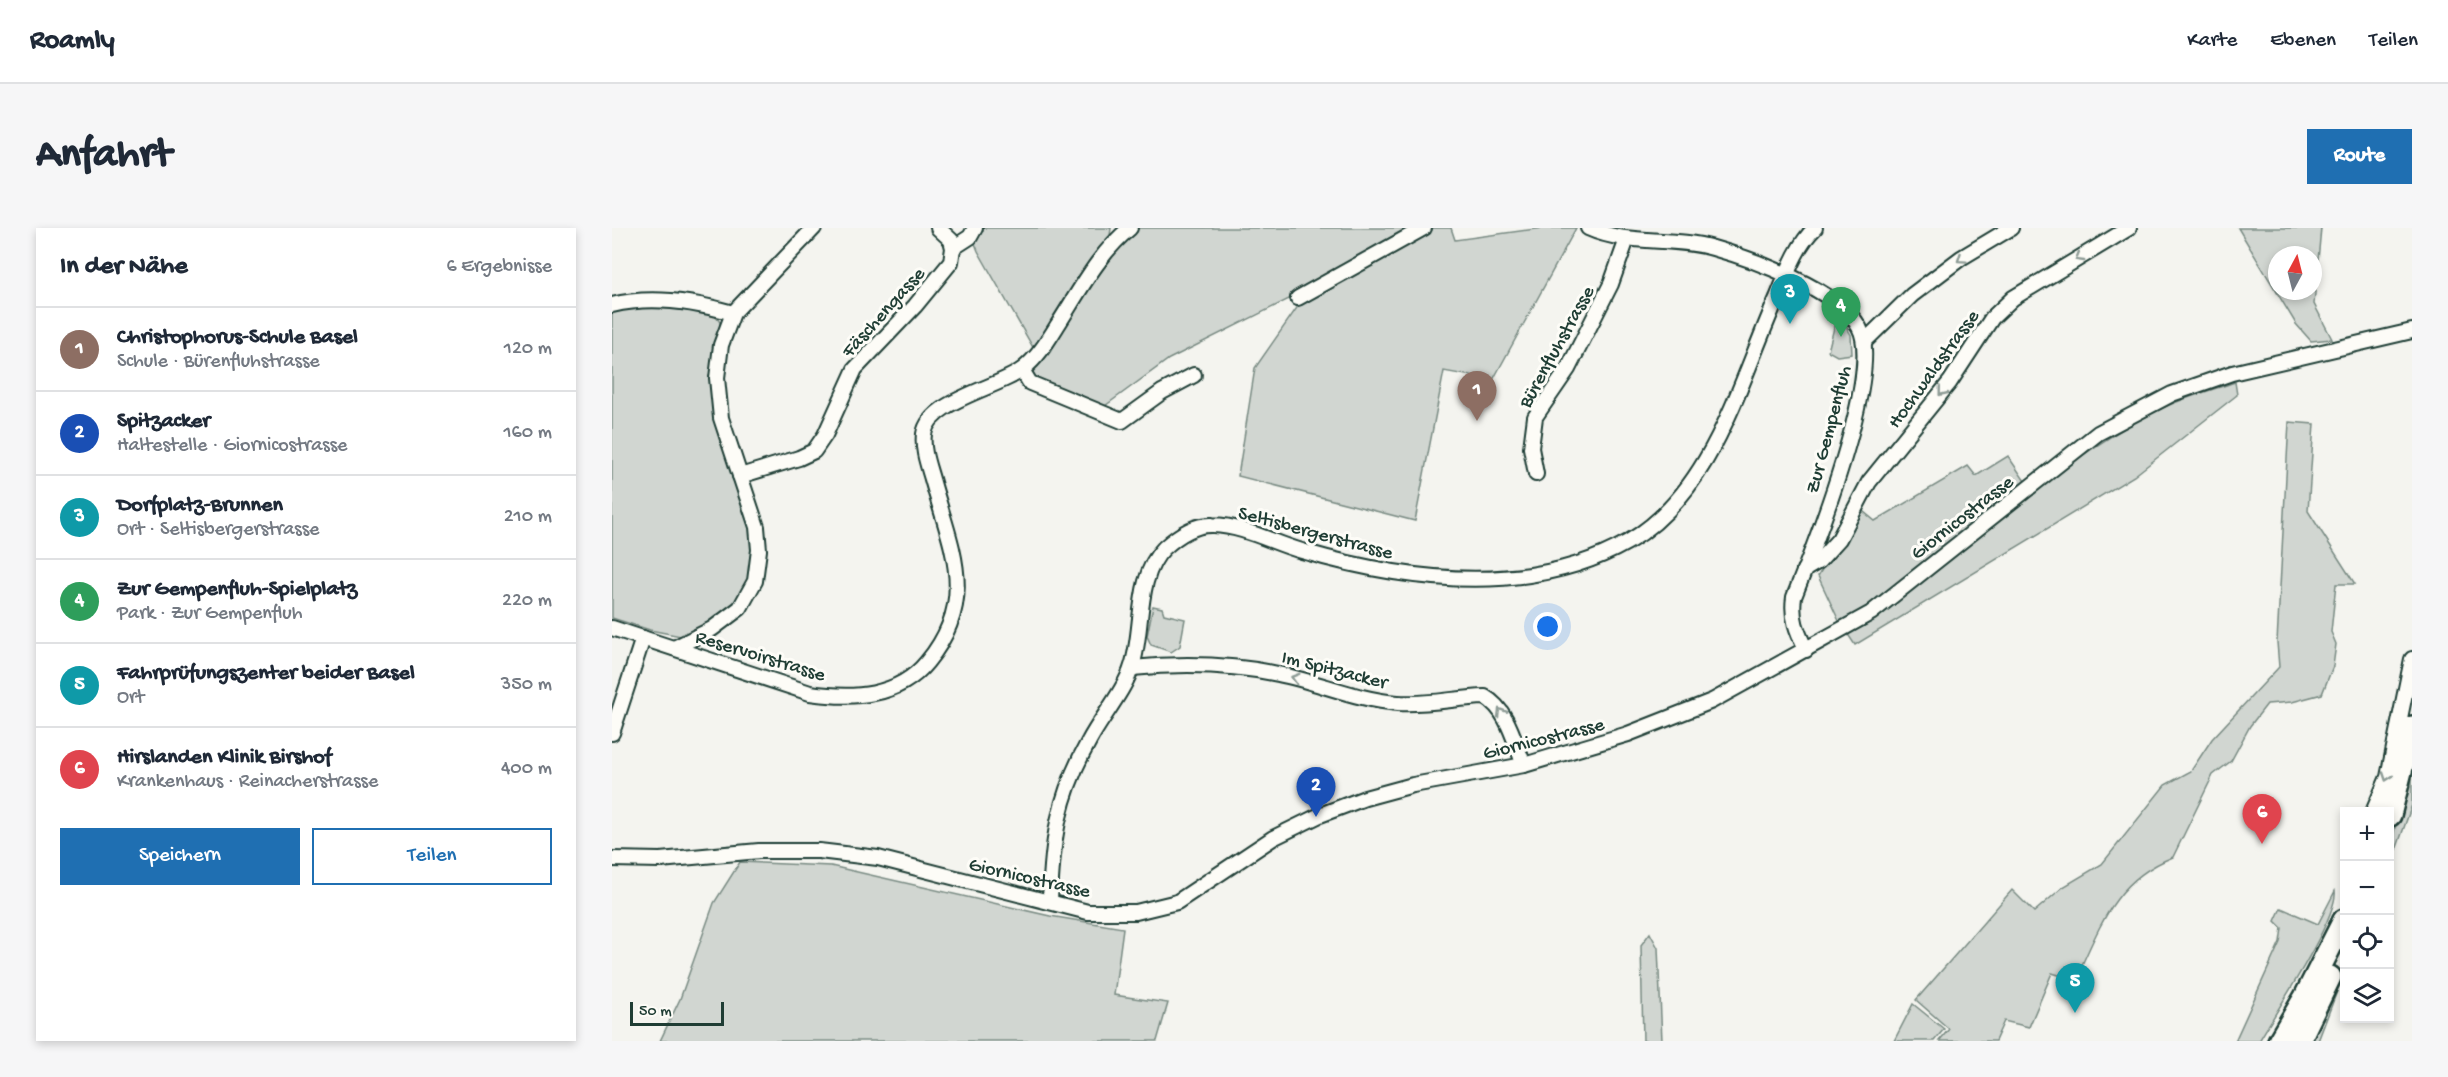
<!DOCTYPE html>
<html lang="de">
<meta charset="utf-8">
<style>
body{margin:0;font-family:"Gochi Hand",sans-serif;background:#f6f6f7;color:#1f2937}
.controls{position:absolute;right:18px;bottom:18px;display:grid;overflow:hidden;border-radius:0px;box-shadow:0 3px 9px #0003}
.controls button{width:54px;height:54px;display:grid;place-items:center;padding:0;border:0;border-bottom:2px solid #e0e1e3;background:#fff;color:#1f2937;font:30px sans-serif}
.compass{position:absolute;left:1656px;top:18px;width:54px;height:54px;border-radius:50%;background:#fff;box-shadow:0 3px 9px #0003;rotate:7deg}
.scale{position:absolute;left:18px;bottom:15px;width:94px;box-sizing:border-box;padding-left:6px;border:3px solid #1f3d34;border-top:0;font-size:16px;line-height:21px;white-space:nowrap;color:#1f3d34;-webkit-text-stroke:4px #fdfcf7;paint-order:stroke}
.you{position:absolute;left:936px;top:399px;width:21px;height:21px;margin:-15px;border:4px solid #fff;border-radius:50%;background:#1a73e8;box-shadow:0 0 0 9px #1a73e833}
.badge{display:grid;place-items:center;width:39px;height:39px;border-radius:50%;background:#1f6fb2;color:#fff;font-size:20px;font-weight:700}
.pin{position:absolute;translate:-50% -50px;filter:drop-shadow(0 2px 3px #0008)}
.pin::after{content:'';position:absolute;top:32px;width:21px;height:18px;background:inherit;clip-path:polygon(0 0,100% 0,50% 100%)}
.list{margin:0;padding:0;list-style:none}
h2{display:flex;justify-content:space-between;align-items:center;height:78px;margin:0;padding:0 24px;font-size:26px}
h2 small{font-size:20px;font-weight:400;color:#747a83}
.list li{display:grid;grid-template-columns:39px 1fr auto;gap:18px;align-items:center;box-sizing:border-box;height:84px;padding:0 24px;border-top:2px solid #e0e1e3}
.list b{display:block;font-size:22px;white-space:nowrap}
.list p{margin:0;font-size:20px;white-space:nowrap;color:#747a83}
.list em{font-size:20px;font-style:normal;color:#747a83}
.actions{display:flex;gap:12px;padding:18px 24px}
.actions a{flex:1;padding:14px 0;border:2px solid #1f6fb2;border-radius:0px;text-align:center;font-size:21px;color:#1f6fb2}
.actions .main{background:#1f6fb2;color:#fff}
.icon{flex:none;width:33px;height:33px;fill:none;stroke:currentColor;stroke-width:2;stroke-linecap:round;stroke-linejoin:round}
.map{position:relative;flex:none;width:1800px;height:813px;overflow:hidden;border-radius:0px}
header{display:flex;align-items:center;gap:36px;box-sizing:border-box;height:84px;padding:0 30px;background:#fff;border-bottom:2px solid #e0e1e3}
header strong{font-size:28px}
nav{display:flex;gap:33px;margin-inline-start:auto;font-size:21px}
.intro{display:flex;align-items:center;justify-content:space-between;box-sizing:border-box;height:144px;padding:0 36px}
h1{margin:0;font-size:42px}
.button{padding:15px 27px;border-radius:0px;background:#1f6fb2;color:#fff;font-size:21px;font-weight:700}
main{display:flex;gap:36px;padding:0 36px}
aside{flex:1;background:#fff;border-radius:0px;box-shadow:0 3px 9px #0003}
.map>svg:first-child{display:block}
.green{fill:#d1d6d1;stroke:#788a82;stroke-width:1.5;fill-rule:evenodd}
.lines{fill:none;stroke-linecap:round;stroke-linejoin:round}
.street-casing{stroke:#1f3d34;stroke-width:18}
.primary-casing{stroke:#1f3d34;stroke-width:26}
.street{stroke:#fdfcf7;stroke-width:14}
.primary{stroke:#fdfcf7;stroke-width:21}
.oneway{stroke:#8e9c96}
.labels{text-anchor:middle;stroke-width:6;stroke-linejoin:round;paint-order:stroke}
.street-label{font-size:20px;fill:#1f3d34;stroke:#fdfcf7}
</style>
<header>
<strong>Roamly</strong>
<nav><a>Karte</a><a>Ebenen</a><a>Teilen</a></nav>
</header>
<div class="intro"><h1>Anfahrt</h1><a class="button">Route</a></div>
<main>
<aside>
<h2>In der Nähe<small>6 Ergebnisse</small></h2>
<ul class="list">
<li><span class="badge" style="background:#8d6e63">1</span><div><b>Christophorus-Schule Basel</b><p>Schule · Bürenfluhstrasse</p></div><em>120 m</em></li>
<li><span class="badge" style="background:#1a4fb4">2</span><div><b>Spitzacker</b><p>Haltestelle · Giornicostrasse</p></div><em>160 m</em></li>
<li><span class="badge" style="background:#0f9aa8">3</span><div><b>Dorfplatz-Brunnen</b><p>Ort · Seltisbergerstrasse</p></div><em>210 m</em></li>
<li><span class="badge" style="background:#2e9e5b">4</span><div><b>Zur Gempenfluh-Spielplatz</b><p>Park · Zur Gempenfluh</p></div><em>220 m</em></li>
<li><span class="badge" style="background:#0f9aa8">5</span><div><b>Fahrprüfungszenter beider Basel</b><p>Ort</p></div><em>350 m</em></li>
<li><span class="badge" style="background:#e0444e">6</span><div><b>Hirslanden Klinik Birshof</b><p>Krankenhaus · Reinacherstrasse</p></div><em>400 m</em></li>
</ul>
<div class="actions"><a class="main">Speichern</a><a>Teilen</a></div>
</aside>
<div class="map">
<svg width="1800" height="813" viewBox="0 0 1800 813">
<rect width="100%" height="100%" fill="#f4f4ef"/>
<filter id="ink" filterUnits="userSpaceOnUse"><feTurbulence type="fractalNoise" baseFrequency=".0167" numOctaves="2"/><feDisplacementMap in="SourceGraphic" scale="12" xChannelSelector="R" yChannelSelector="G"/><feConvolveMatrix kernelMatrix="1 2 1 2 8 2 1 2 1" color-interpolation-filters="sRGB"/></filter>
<g filter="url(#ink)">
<!-- green -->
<g class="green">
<path d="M357,0h142l-1,8 15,-8h290l-108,62 -138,69 -71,52 -68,-28 -8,-13 13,-19 -57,-100z"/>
<path d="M817,0h22l4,12 88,-12h33l-83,152 -49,-9 -29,150 -177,-45 17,-108 48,-69z"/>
<path d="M1626,0h83l-7,76 18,35 -21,2 -15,-17zM1665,27h36v36h-36z"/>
<path d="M0,77l95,1 13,16 -3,56 42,172 -19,58 -49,30 -41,-8 -38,-12z"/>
<path d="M1224,92l7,1 8,14 1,19 -15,2 -9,-5z"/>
<path d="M1623,154l2,13 -103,81 -279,169 -16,-24 -21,-45 41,-68 16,13 93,-55 8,10 32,-20 25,37c42,-33 83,-64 132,-86 22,-10 47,-17 70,-25z"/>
<path d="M1677,194l25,2 -6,87 47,73h-19l-5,48 5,12 -3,22 -11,28 -30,8 -25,2 -17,22 -19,35 -18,14 -40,82c-59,23 -73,70 -98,123l-23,-7 -23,54 -25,-6 -9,20h-56l10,-12 -33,-29 96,-110 22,22 29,-25 39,-23 63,-79 26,-14 21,-32 67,-72 -2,-25z"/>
<path d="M541,378l9,2 2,6 21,5 -5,27 -9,6 -20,-7 -4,-9z"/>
<path d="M1800,537v40l-22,62v-21z"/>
<path d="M128,634l91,4 219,50 73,12 -9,67 54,8 -11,38h-497l20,-42 34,-96z"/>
<path d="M1723,663c4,25 -61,124 -76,150h-24l45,-99 2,-14 -7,-7 6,-13 37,16z"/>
<path d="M1038,705l8,15 4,93h-19l-2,-96z"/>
<path d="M1732,736v9l-26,68h-12z"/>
<path d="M1301,776l31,25 -10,12h-40z"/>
</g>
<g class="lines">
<!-- street casing -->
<g class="street-casing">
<g id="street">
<path d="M976,0c40,18 84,8 125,20 39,11 126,42 146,79 25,44 -45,220 -65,270 -3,21 3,34 12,53"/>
<path d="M341,20l17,-11 5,-9"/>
<path d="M686,70l126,-70"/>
<path d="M0,77c39,-10 83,-3 121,8"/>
<path d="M1253,113l47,-46 49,-37 50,-30"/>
<path d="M410,142l8,13 92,38 40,-29 32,-17"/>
<path d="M924,246l-5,-26 4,-31 33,-48 43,-85 16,-45"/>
<path d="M128,248l59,-18 15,-7 11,-16 30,-66 60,-63 36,-44 2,-14 -2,-8 -13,-12"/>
<path d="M1192,342l15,-9 20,-22 30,-57 81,-100 42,-64 21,-20 116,-70"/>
<path d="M0,400l198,65c42,6 88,5 117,-31 52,-63 24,-114 5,-183 -4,-14 -10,-30 -8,-45 5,-34 75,-46 99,-65 15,-12 24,-27 34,-43 22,-34 41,-72 73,-98"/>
<path d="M62,420l38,-19 28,-21 15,-27 4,-31 -2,-23 -36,-109 -4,-40 4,-33 12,-32 81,-85"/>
<path d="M520,440c49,-5 98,-4 146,6 41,8 79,26 120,29 28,2 59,-5 87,-6 23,13 29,44 39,68"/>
<path d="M0,505l31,-95"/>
<path d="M1761,584l15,-35 24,-118"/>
<path d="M0,631l48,1 99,-9h60l59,7 210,54h48l41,-10 96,-64 47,-23 45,-17 48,-13 111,-20 104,-31 84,-33 159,-88 227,-180 74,-39 60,-21 180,-42"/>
<path d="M438,674c2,-62 8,-106 39,-161 12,-23 36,-51 43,-75 12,-36 3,-89 32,-118 13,-12 31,-24 49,-23 31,1 60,18 89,26 103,30 228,47 326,-9 85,-50 111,-159 149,-244 10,-24 19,-52 38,-70"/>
</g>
</g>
<!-- primary casing -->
<g class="primary-casing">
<g id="primary">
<path d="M1778,587l22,-88"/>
<path d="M1667,813l26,-44 39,-77"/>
<path d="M1687,813l31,-64"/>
</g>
</g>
<!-- street -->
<use href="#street" class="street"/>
<!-- primary -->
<use href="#primary" class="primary"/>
</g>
<!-- one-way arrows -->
<defs><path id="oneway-chevron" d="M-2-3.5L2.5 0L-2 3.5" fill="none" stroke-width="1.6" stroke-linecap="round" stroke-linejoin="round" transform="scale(1.5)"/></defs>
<g class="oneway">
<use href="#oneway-chevron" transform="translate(1467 30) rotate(149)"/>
<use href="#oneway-chevron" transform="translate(1349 31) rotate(146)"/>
<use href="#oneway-chevron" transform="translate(1330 164) rotate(129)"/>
<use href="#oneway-chevron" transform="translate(683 450) rotate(-164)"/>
<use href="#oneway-chevron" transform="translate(889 484) rotate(-121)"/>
<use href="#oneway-chevron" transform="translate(1775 549) rotate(109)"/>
</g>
</g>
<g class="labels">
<!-- street labels -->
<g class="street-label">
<text transform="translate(270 83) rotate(-48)" y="7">Fäschengasse</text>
<text transform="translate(943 118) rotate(-61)" y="7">Bürenfluhstrasse</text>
<text transform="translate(1320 140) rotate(-54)" y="7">Hochwaldstrasse</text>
<text transform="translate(1215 201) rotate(-75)" y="7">Zur Gempenfluh</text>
<text transform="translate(1349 288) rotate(-38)" y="7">Giornicostrasse</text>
<text transform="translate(704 303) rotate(15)" y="7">Seltisbergerstrasse</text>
<text transform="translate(149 426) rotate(17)" y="7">Reservoirstrasse</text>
<text transform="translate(723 440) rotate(14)" y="7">Im Spitzacker</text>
<text transform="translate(931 509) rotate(-14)" y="7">Giornicostrasse</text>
<text transform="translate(418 648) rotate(13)" y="7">Giornicostrasse</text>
</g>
</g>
</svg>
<div class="controls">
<button>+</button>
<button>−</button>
<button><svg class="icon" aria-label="locate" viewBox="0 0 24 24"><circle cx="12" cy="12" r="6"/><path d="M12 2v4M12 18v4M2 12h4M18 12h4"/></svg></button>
<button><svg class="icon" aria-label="layers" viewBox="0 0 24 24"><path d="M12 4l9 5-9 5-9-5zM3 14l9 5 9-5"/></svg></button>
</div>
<svg class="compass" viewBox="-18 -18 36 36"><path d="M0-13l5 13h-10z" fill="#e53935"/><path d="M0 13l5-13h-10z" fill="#747a83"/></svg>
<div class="scale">50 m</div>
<div class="you"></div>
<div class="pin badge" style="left:865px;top:193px;background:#8d6e63">1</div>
<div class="pin badge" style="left:704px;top:589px;background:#1a4fb4">2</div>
<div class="pin badge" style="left:1178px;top:96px;background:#0f9aa8">3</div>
<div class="pin badge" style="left:1229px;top:109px;background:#2e9e5b">4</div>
<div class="pin badge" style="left:1463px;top:785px;background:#0f9aa8">5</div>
<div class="pin badge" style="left:1650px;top:616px;background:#e0444e">6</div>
</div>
</main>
